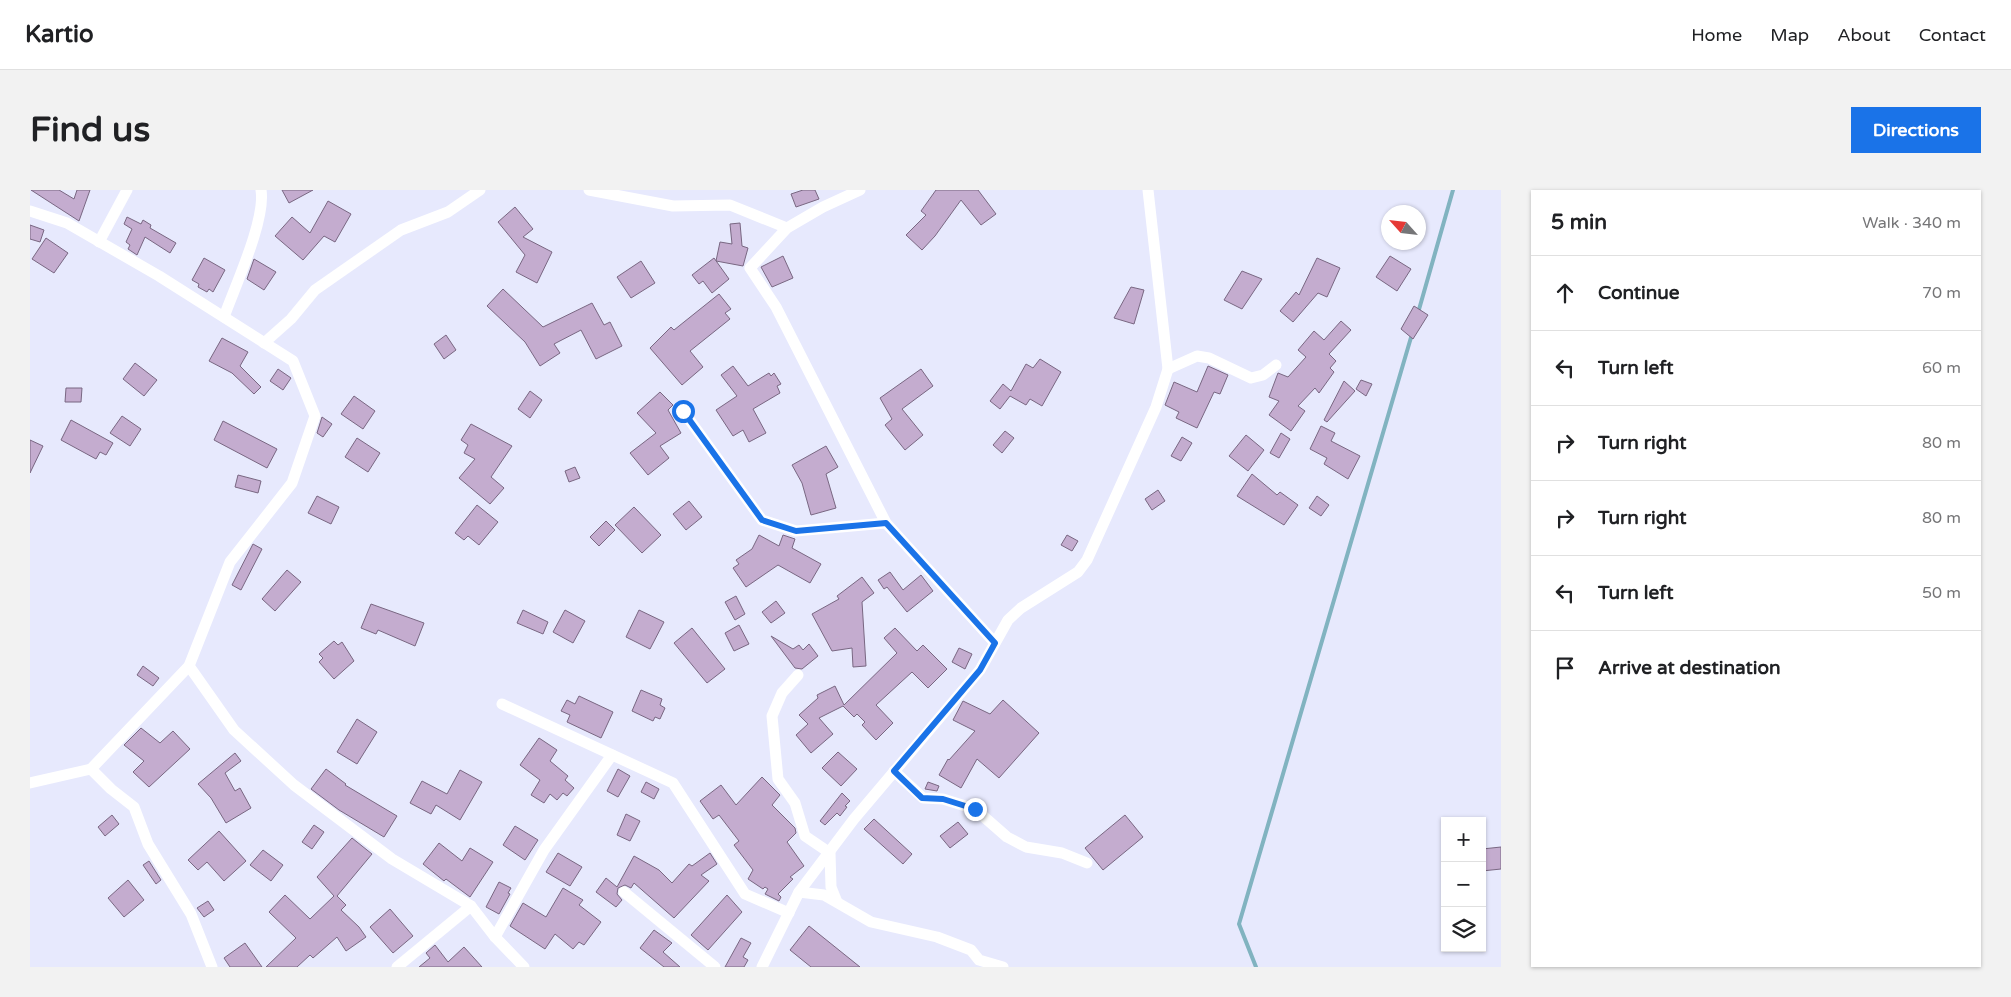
<!DOCTYPE html>
<meta charset="utf-8">
<style>
body{margin:0;font-family:"Varela Round",sans-serif;background:#f2f2f2;color:#202124}
.controls{position:absolute;right:15px;bottom:15px;display:grid;overflow:hidden;border-radius:0px;box-shadow:0 1px 4px #0004}
.controls button{width:45px;height:45px;display:grid;place-items:center;padding:0;border:0;border-bottom:1px solid #e0e0e0;background:#fff;color:#202124;font:25px sans-serif}
.compass{position:absolute;left:1351px;top:15px;width:45px;height:45px;border-radius:50%;background:#fff;box-shadow:0 1px 4px #0004;rotate:297deg}
.stop{position:absolute;width:15px;height:15px;margin:-11px;border:4px solid #1a73e8;border-radius:50%;background:#fff}
.stop.end{background:#1a73e8;border-color:#fff;box-shadow:0 1px 5px #0008}
.list{margin:0;padding:0;list-style:none}
h2{display:flex;justify-content:space-between;align-items:center;height:65px;margin:0;padding:0 20px;font-size:21px}
h2 small{font-size:16px;font-weight:400;color:#757577}
.list li{display:grid;grid-template-columns:32px 1fr auto;gap:15px;align-items:center;box-sizing:border-box;height:75px;padding:0 20px;border-top:1px solid #e0e0e0}
.list b{display:block;font-size:19px;white-space:nowrap}
.list em{font-size:16px;font-style:normal;color:#757577}
.icon{flex:none;width:28px;height:28px;fill:none;stroke:currentColor;stroke-width:2;stroke-linecap:round;stroke-linejoin:round}
.map{position:relative;flex:none;width:1471px;height:777px;overflow:hidden;border-radius:0px}
header{display:flex;align-items:center;gap:30px;box-sizing:border-box;height:70px;padding:0 25px;background:#fff;border-bottom:1px solid #e0e0e0}
header strong{font-size:24px}
nav{display:flex;gap:28px;margin-inline-start:auto;font-size:18px}
.intro{display:flex;align-items:center;justify-content:space-between;box-sizing:border-box;height:120px;padding:0 30px}
h1{margin:0;font-size:35px}
.button{padding:12px 22px;border-radius:0px;background:#1a73e8;color:#fff;font-size:18px;font-weight:700}
main{display:flex;gap:30px;padding:0 30px}
aside{flex:1;background:#fff;border-radius:0px;box-shadow:0 1px 4px #0004}
.map>svg:first-child{display:block}
.lines{fill:none;stroke-linecap:round;stroke-linejoin:round}
.stream{stroke:#81b3c0;stroke-width:4}
.building{fill:#c4accf;stroke:#796782}
.minor{stroke:#fff;stroke-width:11}
.route{stroke:#1a73e8;stroke-width:6}
</style>
<header>
<strong>Kartio</strong>
<nav><a>Home</a><a>Map</a><a>About</a><a>Contact</a></nav>
</header>
<div class="intro"><h1>Find us</h1><a class="button">Directions</a></div>
<main>
<div class="map">
<svg width="1471" height="777" viewBox="0 0 1471 777">
<rect width="100%" height="100%" fill="#e7e9fd"/>
<g class="lines">
<!-- stream -->
<g class="stream">
<path d="M1388,123l35,-123"/>
<path d="M1226,777l-17,-43 173,-590"/>
</g>
</g>
<!-- building -->
<g class="building">
<path d="M1,0h28l15,9 3,-9h13l-11,31z"/>
<path d="M252,0h31l-24,13z"/>
<path d="M773,0h12l4,9 -23,8 -5,-13z"/>
<path d="M906,0h42l18,24 -15,11 -20,-25 -26,36 -13,14 -16,-15 20,-20 -5,-4z"/>
<path d="M298,11l23,13 -16,28 -11,-6 -21,24 -28,-24 17,-19 18,16z"/>
<path d="M485,17l18,22 -10,8 29,15 -15,31 -21,-11 9,-17 -27,-33z"/>
<path d="M97,27l14,7 2,-4 8,5 -1,3 26,15 -6,10 -25,-16 -8,18 -9,-6 2,-4 -4,-3 6,-13 -8,-5z"/>
<path d="M710,33l2,23 6,2 -5,18 -27,-5 4,-19 12,2 -2,-20z"/>
<path d="M0,35l14,5 -4,12 -10,-3z"/>
<path d="M16,48l22,15 -14,20 -22,-14z"/>
<path d="M753,66l10,22 -21,9 -11,-20z"/>
<path d="M1360,66l21,13 -14,22 -21,-14z"/>
<path d="M174,68l21,12 -12,22 -4,-3 -2,3 -9,-5 1,-3 -7,-4z"/>
<path d="M684,68l15,21 -17,14 -9,-12 -4,3 -7,-9z"/>
<path d="M1287,68l23,10 -13,29 -9,-4 -25,29 -13,-11 16,-19 3,3z"/>
<path d="M224,69l22,13 -12,18 -17,-11z"/>
<path d="M611,71l14,22 -24,15 -14,-21z"/>
<path d="M1212,81l20,8 -20,30 -18,-9z"/>
<path d="M1101,97l13,3 -10,34 -20,-6z"/>
<path d="M473,99l40,38 49,-24 12,22 6,-3 12,24 -26,13 -15,-29 -27,14 6,9 -20,13 -15,-24 -38,-36z"/>
<path d="M689,104l12,15 -6,4 5,6 -40,32 13,16 -21,18 -32,-37 21,-21 3,3z"/>
<path d="M1384,116l14,9 -15,24 -12,-10z"/>
<path d="M1311,131l10,9 -22,24 7,7 -6,7 4,4 -15,21 -4,-5 -17,18 7,5 -14,20 -22,-16 10,-14 -10,-4 9,-24 10,4 18,-20 -8,-7 16,-19 10,9z"/>
<path d="M416,145l10,15 -12,9 -10,-15z"/>
<path d="M192,148l26,14 -8,14 21,21 -7,7 -22,-21 -23,-12z"/>
<path d="M1010,169l21,13 -19,34 -12,-7 -4,6 -16,-9 -10,13 -10,-8 13,-17 8,7 15,-27 7,4z"/>
<path d="M105,173l22,17 -13,16 -21,-17z"/>
<path d="M703,176l15,20 21,-13 2,3 3,-3 7,11 -4,2 3,7 -27,16 13,24 -17,9 -6,-12 -10,6 -17,-26 21,-14 -16,-21z"/>
<path d="M1178,176l20,9 -8,19 -6,-2 -17,36 -21,-10 3,-6 -14,-7 9,-23 23,10z"/>
<path d="M248,179l13,9 -8,12 -13,-9z"/>
<path d="M891,179l12,17 -31,23 21,26 -18,15 -20,-25 7,-6 -12,-21z"/>
<path d="M1331,190l11,4 -6,12 -10,-7z"/>
<path d="M1314,191l11,10 -28,31 -3,-2z"/>
<path d="M36,198h16l-1,14h-16z"/>
<path d="M500,201l12,9 -12,18 -12,-9z"/>
<path d="M630,202l13,13 -5,5 13,23 -21,13 9,12 -21,17 -18,-22 26,-20 -19,-20z"/>
<path d="M324,206l21,15 -12,18 -22,-15z"/>
<path d="M92,226l19,13 -11,17 -20,-13z"/>
<path d="M292,227l10,7 -9,13 -6,-4z"/>
<path d="M41,230l42,23 -7,12 -6,-3 -4,7 -35,-19z"/>
<path d="M193,231l54,28 -10,19 -53,-28z"/>
<path d="M441,234l41,22 -21,31 13,11 -14,16 -31,-26 16,-19 -11,-6 4,-8 -7,-5z"/>
<path d="M1291,236l14,7 -4,8 29,15 -12,23 -24,-15 3,-6 -17,-9z"/>
<path d="M975,241l9,7 -12,15 -9,-8z"/>
<path d="M1251,243l9,6 -11,19 -9,-5z"/>
<path d="M1216,245l18,15 -16,21 -19,-15z"/>
<path d="M1152,247l10,6 -11,18 -10,-5z"/>
<path d="M327,248l23,15 -12,19 -23,-15z"/>
<path d="M0,250l13,6 -13,27z"/>
<path d="M796,256l12,21 -12,7 10,34 -25,7 -9,-32 -10,-18z"/>
<path d="M545,277l5,11 -11,4 -4,-11z"/>
<path d="M1222,284l25,21 3,-3 18,13 -14,20 -47,-29z"/>
<path d="M208,285l23,6 -3,12 -23,-6z"/>
<path d="M1128,300l7,11 -13,9 -7,-11z"/>
<path d="M287,306l22,11 -8,17 -23,-11z"/>
<path d="M1287,306l12,9 -8,11 -12,-8z"/>
<path d="M659,311l13,16 -16,13 -13,-16z"/>
<path d="M447,315l21,17 -19,23 -11,-9 -4,4 -9,-7z"/>
<path d="M604,317l27,28 -19,18 -27,-28z"/>
<path d="M576,331l9,9 -16,16 -9,-9z"/>
<path d="M729,345l20,11 4,-11 12,4 -3,9 29,16 -11,19 -32,-18 -32,22 -13,-19 6,-4 -3,-4 16,-11z"/>
<path d="M1037,345l11,6 -6,10 -11,-6z"/>
<path d="M223,354l9,5 -21,41 -9,-5z"/>
<path d="M257,380l14,12 -26,29 -13,-12z"/>
<path d="M860,382l13,18 18,-15 12,16 -26,21 -20,-25 -3,2 -6,-9z"/>
<path d="M832,387l12,16 -12,9 4,64 -13,1 -1,-19 -20,3 -20,-37 27,-15 -2,-3z"/>
<path d="M706,406l9,18 -10,6 -10,-18z"/>
<path d="M746,411l9,12 -14,10 -9,-11z"/>
<path d="M341,414l53,19 -9,23 -37,-16 -2,4 -15,-6z"/>
<path d="M493,420l25,12 -5,12 -26,-11z"/>
<path d="M535,420l20,11 -12,22 -20,-11z"/>
<path d="M609,420l25,12 -14,27 -24,-12z"/>
<path d="M709,435l10,19 -15,7 -9,-18z"/>
<path d="M662,438l33,41 -18,14 -33,-40z"/>
<path d="M865,438l22,23 6,-6 24,24 -19,19 -16,-16 -36,33 17,18 -17,17 -14,-15 3,-3 -8,-8 -3,3 -11,-11 -24,12 14,16 -22,19 -15,-18 12,-11 -9,-9 19,-17 -1,-3 18,-9 9,19 53,-52 -13,-15z"/>
<path d="M741,446l22,13 6,-4 4,5 6,-6 9,12 -16,13 -7,-1z"/>
<path d="M304,451l4,4 4,-3 12,19 -20,18 -15,-17 4,-4 -4,-4z"/>
<path d="M929,458l13,6 -7,15 -13,-7z"/>
<path d="M113,476l16,12 -6,8 -16,-11z"/>
<path d="M611,500l21,9 -2,6 5,3 -5,11 -5,-2 -2,4 -21,-10z"/>
<path d="M549,506l34,16 -12,26 -34,-16 3,-7 -9,-4 6,-11 8,4z"/>
<path d="M973,510l36,33 -40,45 -22,-19 -16,29 -22,-13 9,-16 1,1 26,-29 -22,-11 10,-19 27,13z"/>
<path d="M327,529l20,13 -20,32 -20,-12z"/>
<path d="M111,538l19,15 13,-12 17,18 -41,38 -16,-15 11,-11 -20,-16z"/>
<path d="M509,548l18,12 -7,11 18,15 -3,4 9,8 -7,8 -4,-3 -6,7 -7,-6 -6,9 -13,-8 9,-15 -20,-15z"/>
<path d="M808,562l19,17 -16,17 -19,-18z"/>
<path d="M205,563l6,8 -16,12 10,18 5,-3 11,20 -25,15 -15,-25 -13,-14z"/>
<path d="M296,579l20,15 -1,1 52,31 -13,21 -45,-27 -28,-21z"/>
<path d="M588,579l12,7 -12,21 -11,-6z"/>
<path d="M430,580l22,12 -22,38 -24,-15 -5,9 -21,-11 12,-22 25,13z"/>
<path d="M732,587l18,18 -8,10 23,23 1,5 -9,9 17,24 -14,11 3,2 -15,15 3,3 -2,4 -14,-7 3,-5 -3,-2 -2,2 -15,-10 5,-9 -19,-25 5,-4 -20,-26 -6,4 -13,-18 21,-16 15,20z"/>
<path d="M616,592l13,7 -5,10 -13,-7z"/>
<path d="M898,592l11,4 -2,5 -12,-2z"/>
<path d="M812,603l8,8 -5,5 2,1 -7,9 -3,-3 -12,12 -5,-4z"/>
<path d="M596,624l14,7 -10,20 -13,-6z"/>
<path d="M82,625l7,9 -14,12 -7,-9z"/>
<path d="M1095,625l18,22 -40,33 -18,-22z"/>
<path d="M844,629l38,35 -9,10 -39,-35z"/>
<path d="M928,632l10,12 -18,14 -10,-12z"/>
<path d="M284,635l10,7 -12,17 -10,-7z"/>
<path d="M485,636l23,14 -13,20 -22,-15z"/>
<path d="M189,641l27,30 -22,20 -17,-19 -9,8 -10,-10z"/>
<path d="M322,648l20,16 -35,42 9,9 -5,5 18,17 7,10 -20,14 -9,-14 -24,21 -3,-3 -13,12h-31l30,-29 -27,-26 16,-17 25,24 24,-23 -17,-19z"/>
<path d="M409,653l23,18 8,-13 23,14 -23,35 -24,-18 -2,2 -21,-17z"/>
<path d="M1471,657v22l-19,2v-22z"/>
<path d="M233,660l20,15 -12,16 -21,-16z"/>
<path d="M528,663l24,14 -12,19 -24,-14z"/>
<path d="M680,663l7,11 -16,11 8,6 -35,37 -40,-35 -3,5 -6,-3 -7,3 -1,6 5,6 -6,7 -20,-15 10,-14 11,9 17,-31 25,14 13,13 17,-19 3,2z"/>
<path d="M119,671l12,19 -5,4 -13,-19z"/>
<path d="M98,690l16,20 -20,17 -16,-19z"/>
<path d="M469,692l12,6 -3,5 2,1 -11,20 -13,-7z"/>
<path d="M533,698l20,12 -4,5 22,17 -17,23 -5,-3 -6,7 -18,-15 -10,15 -35,-23 13,-23 23,14z"/>
<path d="M697,705l15,17 -34,38 -17,-15z"/>
<path d="M178,711l6,9 -10,7 -7,-9z"/>
<path d="M360,719l23,27 -20,17 -23,-26z"/>
<path d="M779,736l51,41h-49l-21,-17z"/>
<path d="M624,740l18,13 -9,9 17,15h-16l-24,-19z"/>
<path d="M711,748l10,5 -8,14 5,3 -4,7h-19z"/>
<path d="M215,753l17,24h-32l-6,-9z"/>
<path d="M405,755l13,17 16,-15 18,20h-63l11,-9 -4,-5z"/>
</g>
<g class="lines">
<!-- minor -->
<g class="minor">
<path d="M559,0l84,16 57,-1 57,23"/>
<path d="M830,0l-37,17 -36,21 -37,40 26,39 110,216 109,120"/>
<path d="M0,21l37,12 92,53 134,85 22,55 -23,67 -62,79 -41,104 -98,103"/>
<path d="M69,52l28,-52"/>
<path d="M194,127c11,-31 42,-97 37,-127"/>
<path d="M234,153l27,-24 24,-29 86,-60 47,-18 32,-22"/>
<path d="M1138,179l29,-13 12,2 42,20 12,-3 13,-10"/>
<path d="M653,221l79,109 34,11 90,-8"/>
<path d="M159,476l45,64 60,55 98,74 79,47 24,31 29,30"/>
<path d="M768,485l-16,18 -10,23 6,63 17,24 10,33 25,17 1,34 6,15"/>
<path d="M472,514l171,79 72,111 44,19"/>
<path d="M864,581l29,27 20,1 32,10 32,28 19,10 36,6 25,10"/>
<path d="M0,593l61,-14 20,20 23,18 14,37 43,70 21,53"/>
<path d="M594,702l91,75"/>
<path d="M769,702l25,3 47,27 66,15 34,13 8,10 24,7"/>
<path d="M465,747l49,-87 68,-95"/>
<path d="M367,777l74,-61"/>
<path d="M732,777l37,-75 55,-73 126,-149 28,-50 13,-12 57,-36 9,-12 69,-153 12,-38 -20,-179"/>
</g>
</g>
<g class="lines">
<!-- route -->
<path class="route" d="M653,221l79,109 34,11 90,-8 109,120 -15,27 -86,101 28,27 21,1 32,10"/>
</g>
</svg>
<div class="controls">
<button>+</button>
<button>−</button>
<button><svg class="icon" aria-label="layers" viewBox="0 0 24 24"><path d="M12 4l9 5-9 5-9-5zM3 14l9 5 9-5"/></svg></button>
</div>
<svg class="compass" viewBox="-18 -18 36 36"><path d="M0-13l5 13h-10z" fill="#e53935"/><path d="M0 13l5-13h-10z" fill="#757577"/></svg>
<div class="stop" style="left:653px;top:221px"></div>
<div class="stop end" style="left:945px;top:619px"></div>
</div>
<aside>
<h2>5 min<small>Walk · 340 m</small></h2>
<ul class="list">
<li><svg class="icon" aria-label="ahead" viewBox="0 0 24 24"><path d="M12 20V5M6 11l6-6 6 6"/></svg><div><b>Continue</b></div><em>70 m</em></li>
<li><svg class="icon" aria-label="left" viewBox="0 0 24 24"><path d="M17 20v-9H6M10 6l-5 5 5 5"/></svg><div><b>Turn left</b></div><em>60 m</em></li>
<li><svg class="icon" aria-label="right" viewBox="0 0 24 24"><path d="M7 20v-9h11M14 6l5 5-5 5"/></svg><div><b>Turn right</b></div><em>80 m</em></li>
<li><svg class="icon" aria-label="right" viewBox="0 0 24 24"><path d="M7 20v-9h11M14 6l5 5-5 5"/></svg><div><b>Turn right</b></div><em>80 m</em></li>
<li><svg class="icon" aria-label="left" viewBox="0 0 24 24"><path d="M17 20v-9H6M10 6l-5 5 5 5"/></svg><div><b>Turn left</b></div><em>50 m</em></li>
<li><svg class="icon" aria-label="arrive" viewBox="0 0 24 24"><path d="M6 21V4h12l-3 4 3 4H6"/></svg><div><b>Arrive at destination</b></div></li>
</ul>
</aside>
</main>
